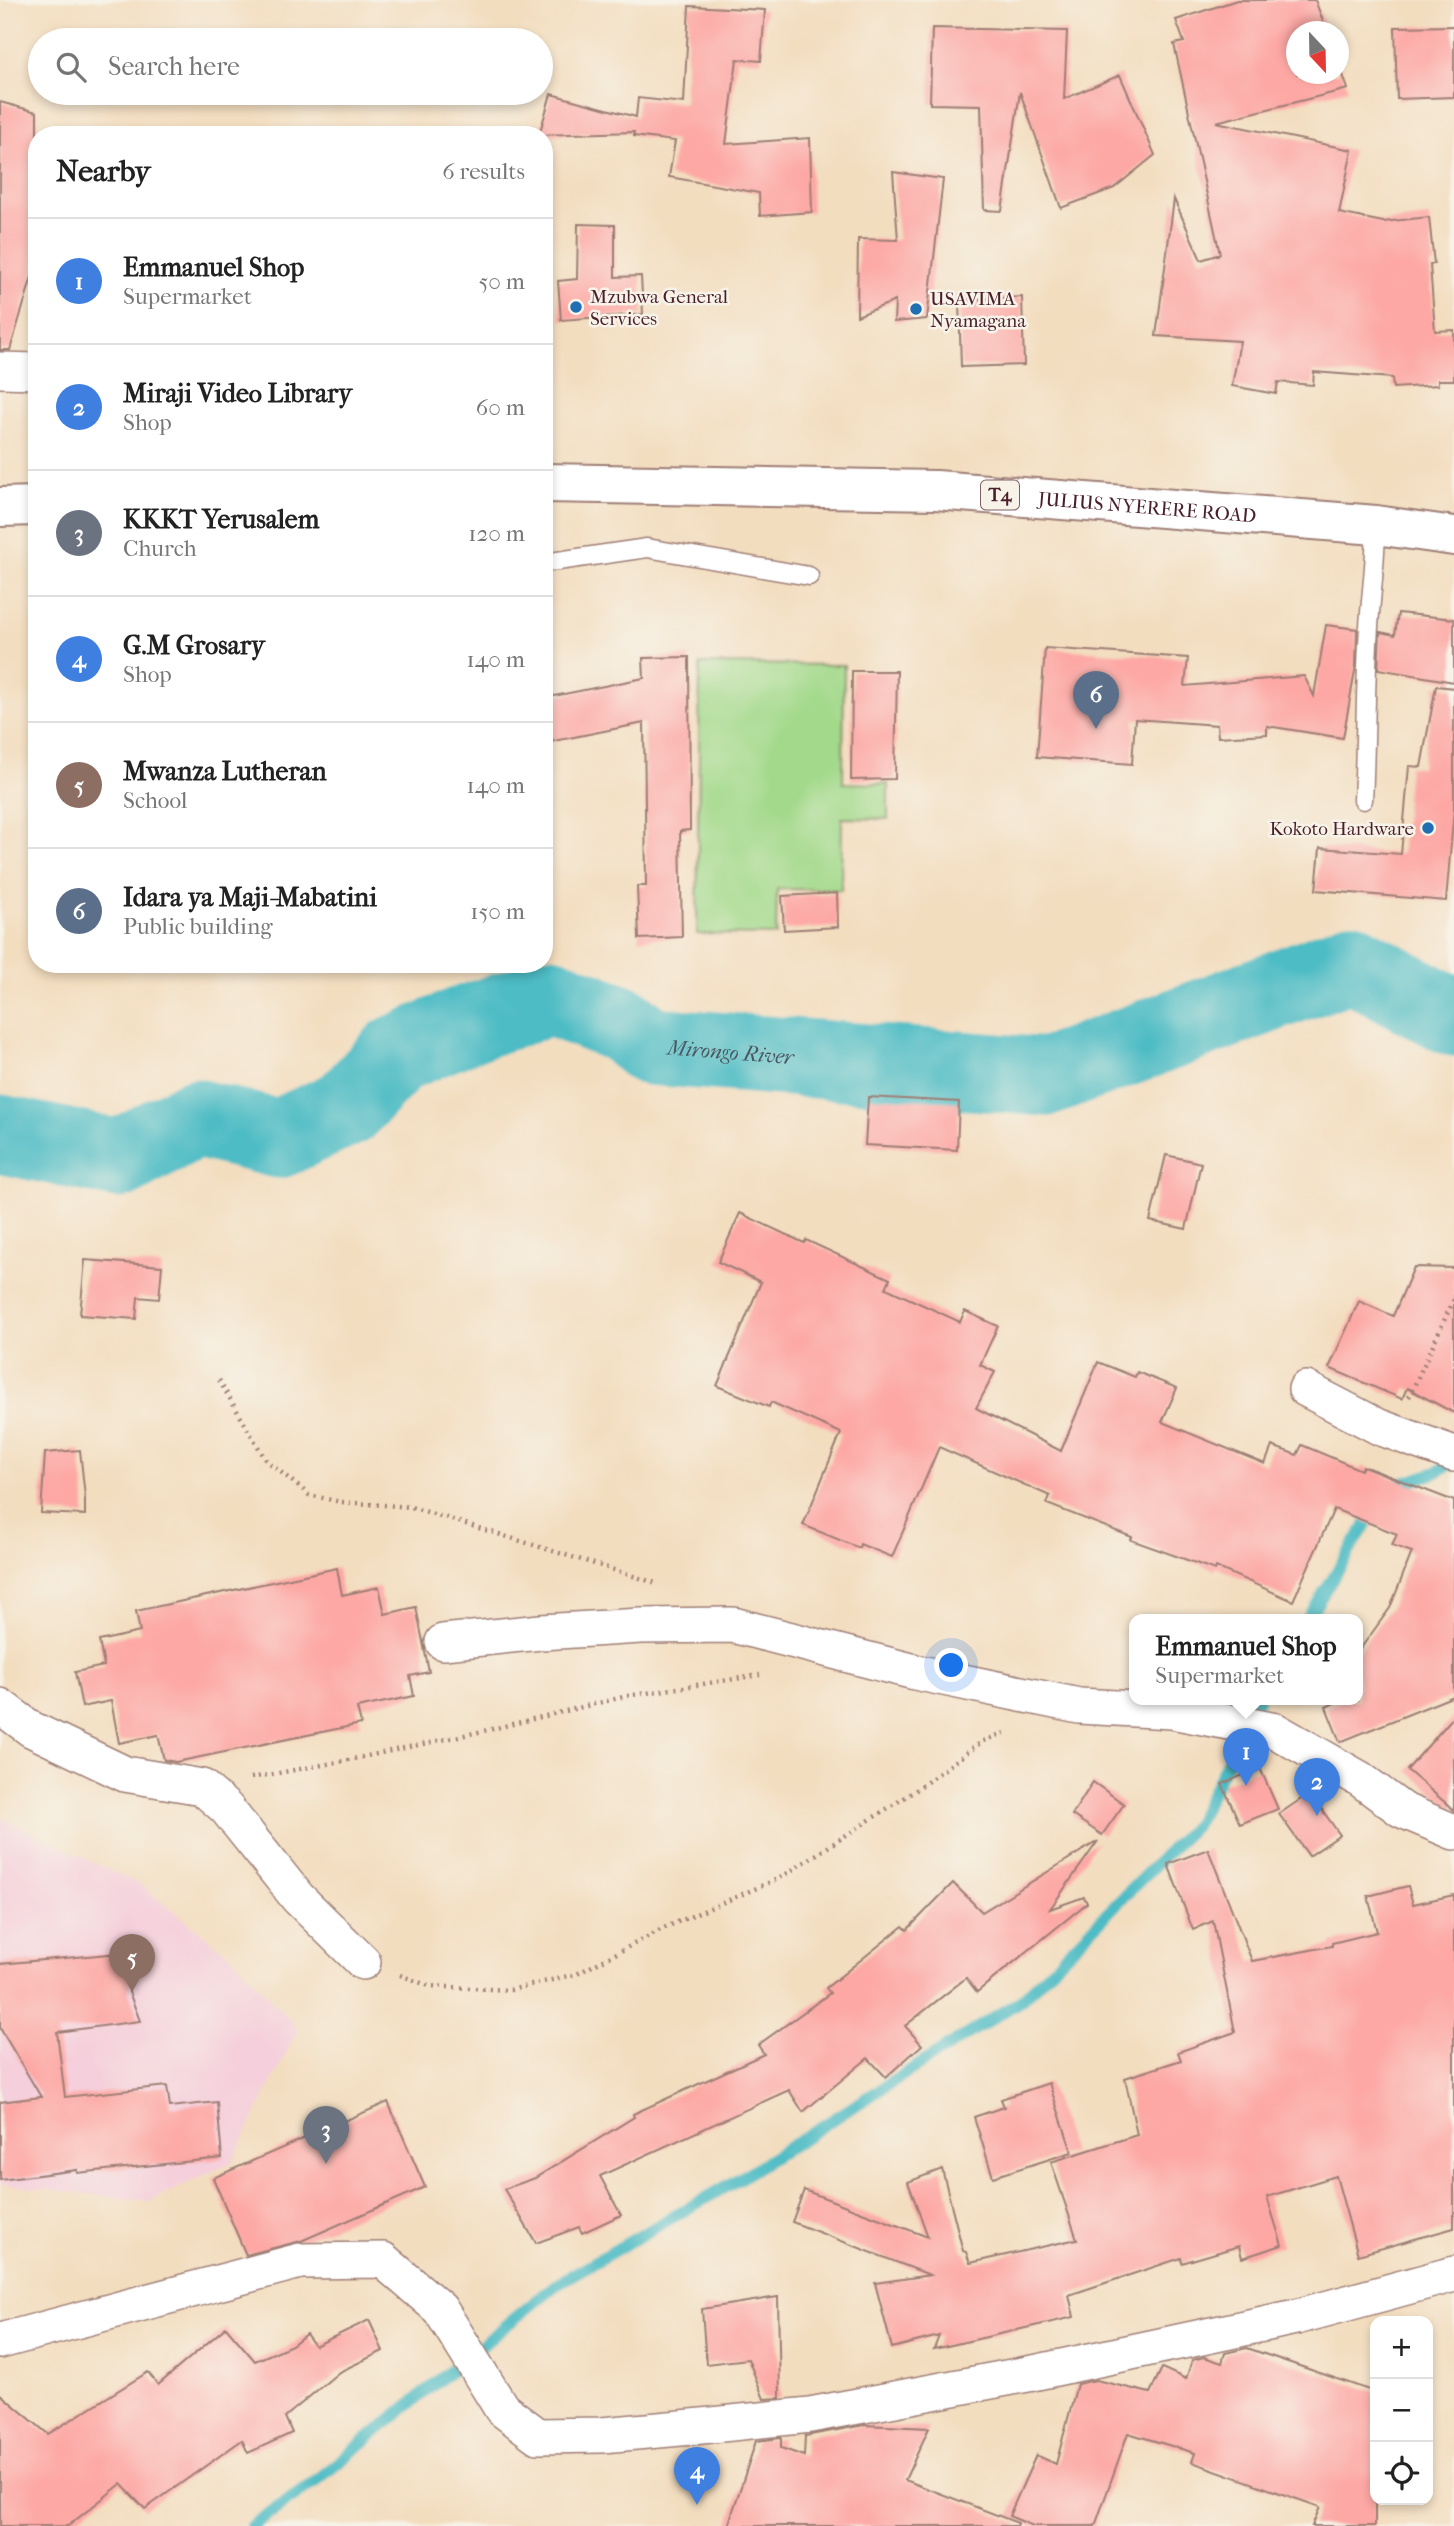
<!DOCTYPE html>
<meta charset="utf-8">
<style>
body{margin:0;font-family:"IM FELL French Canon",serif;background:#f6f6f6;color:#222}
.controls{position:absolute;right:21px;bottom:21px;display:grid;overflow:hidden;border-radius:14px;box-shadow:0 4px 10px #0003}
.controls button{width:63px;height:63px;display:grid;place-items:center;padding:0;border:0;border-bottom:2px solid #e0e0e0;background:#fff;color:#222;font:35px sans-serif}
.compass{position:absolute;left:1286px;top:21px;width:63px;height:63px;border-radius:50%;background:#fff;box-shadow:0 4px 10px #0003;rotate:158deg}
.you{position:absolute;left:952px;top:1666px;width:24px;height:24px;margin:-18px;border:5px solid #fff;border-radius:50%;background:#1a73e8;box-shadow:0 0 0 10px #1a73e833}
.badge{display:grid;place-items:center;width:46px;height:46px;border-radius:50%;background:#1f6fb2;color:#fff;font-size:23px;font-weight:700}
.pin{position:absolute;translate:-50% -58px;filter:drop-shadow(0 2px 4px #0008)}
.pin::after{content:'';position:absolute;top:37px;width:24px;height:21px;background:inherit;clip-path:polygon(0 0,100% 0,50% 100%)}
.popup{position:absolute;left:1129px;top:1614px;width:234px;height:91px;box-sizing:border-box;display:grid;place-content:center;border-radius:14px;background:#fff;filter:drop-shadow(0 2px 5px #0005);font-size:23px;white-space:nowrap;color:#767676}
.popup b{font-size:26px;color:#222}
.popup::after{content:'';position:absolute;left:50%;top:100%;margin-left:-14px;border:14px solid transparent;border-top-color:#fff}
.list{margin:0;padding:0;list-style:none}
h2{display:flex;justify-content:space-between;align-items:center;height:91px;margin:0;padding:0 28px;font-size:30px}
h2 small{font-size:23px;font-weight:400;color:#767676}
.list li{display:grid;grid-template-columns:46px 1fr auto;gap:21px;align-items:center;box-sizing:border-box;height:126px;padding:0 28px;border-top:2px solid #e0e0e0}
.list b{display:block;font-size:26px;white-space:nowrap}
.list p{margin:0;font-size:23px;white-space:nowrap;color:#767676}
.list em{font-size:23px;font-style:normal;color:#767676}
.icon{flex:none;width:38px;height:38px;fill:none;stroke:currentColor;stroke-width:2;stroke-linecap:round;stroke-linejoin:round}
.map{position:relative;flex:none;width:1454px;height:2526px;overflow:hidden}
.search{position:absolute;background:#fff;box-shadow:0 4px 10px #0003;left:28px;top:28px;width:525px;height:77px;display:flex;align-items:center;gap:18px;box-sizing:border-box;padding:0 24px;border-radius:38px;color:#767676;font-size:26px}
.panel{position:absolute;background:#fff;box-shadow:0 4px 10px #0003;left:28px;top:126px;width:525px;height:847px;border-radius:28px}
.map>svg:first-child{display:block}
.built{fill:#f5cfdb}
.green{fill:#a2d98a;stroke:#767c5a;stroke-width:2}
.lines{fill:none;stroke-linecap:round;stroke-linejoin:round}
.stream{stroke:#4ebcc5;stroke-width:12}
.river{stroke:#4ebcc5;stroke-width:79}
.building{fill:#fda8a5}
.service-casing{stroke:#9e7e75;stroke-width:21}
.minor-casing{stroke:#9e7e75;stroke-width:38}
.trunk-casing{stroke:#9e7e75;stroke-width:42}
.path{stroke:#9e7e75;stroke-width:4.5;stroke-dasharray:2 5;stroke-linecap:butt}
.service{stroke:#fff;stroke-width:18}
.minor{stroke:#fff;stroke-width:35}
.trunk{stroke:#fff;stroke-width:38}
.poi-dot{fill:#1f6fb2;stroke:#f7f3e8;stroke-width:2.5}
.labels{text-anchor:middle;stroke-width:5;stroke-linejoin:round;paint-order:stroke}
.shield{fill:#f7f3e8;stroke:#7e5f64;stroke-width:2}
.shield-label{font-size:18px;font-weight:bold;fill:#4a1f2b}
.poi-label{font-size:19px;fill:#4a1f2b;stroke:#f7f3e8;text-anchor:start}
.street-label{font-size:19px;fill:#4a1f2b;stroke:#f7f3e8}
.water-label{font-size:21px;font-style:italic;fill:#4b5661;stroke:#f7f3e8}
</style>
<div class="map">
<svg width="1454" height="2526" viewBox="0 0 1454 2526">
<rect width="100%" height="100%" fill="#f7f3e8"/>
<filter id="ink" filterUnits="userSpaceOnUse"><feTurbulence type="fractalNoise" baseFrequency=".0143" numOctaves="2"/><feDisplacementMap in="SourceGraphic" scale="14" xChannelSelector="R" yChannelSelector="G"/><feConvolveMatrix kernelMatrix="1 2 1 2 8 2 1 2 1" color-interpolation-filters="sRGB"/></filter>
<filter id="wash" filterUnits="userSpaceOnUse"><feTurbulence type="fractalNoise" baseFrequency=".00686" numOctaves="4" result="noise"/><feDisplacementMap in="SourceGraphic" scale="28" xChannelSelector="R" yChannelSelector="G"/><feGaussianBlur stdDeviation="1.57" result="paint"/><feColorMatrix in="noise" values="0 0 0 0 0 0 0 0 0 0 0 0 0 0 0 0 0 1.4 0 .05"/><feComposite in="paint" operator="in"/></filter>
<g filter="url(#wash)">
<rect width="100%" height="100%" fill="#f3ddbf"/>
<!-- built -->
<path class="built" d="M0,1817l140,68 89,69 69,75 -66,133 -82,39 -150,-17z"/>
<!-- green -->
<path class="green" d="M700,664l144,1 -1,118 45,1v35l-46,-1 -1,72 -64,-1 -1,46 -79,-1z"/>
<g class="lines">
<!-- stream -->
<g class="stream">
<path d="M1390,1488l47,-16 17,-11"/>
<path d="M1307,1620l69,-112"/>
<path d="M251,2526l60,-41 247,-202 176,-101 286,-181 176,-177 62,-124"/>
</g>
<!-- river -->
<path class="river" id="s1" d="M0,1134l119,25 76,-41 83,21 68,-31 51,-54 67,-29 86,-29 72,28 28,22 397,31 304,-115 103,55"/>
</g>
<g id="blocks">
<!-- building -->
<g class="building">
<path d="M1237,0h78l12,32h-30v42h42v-10l9,25 -132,33 136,28 -13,63 44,9 46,-5 5,47 -4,1 5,66 19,-1v50h-16v5l-45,3 -1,-10 -78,-6 -1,13 -35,-3 -2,12 -44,-8 8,-45 -84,-5 18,-137 27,61 19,-6 -46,-210 10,-2 -8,-22z"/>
<path d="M689,6l76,4 -4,51 -24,-2 -11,85 84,-6 2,74 -52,4 -1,-23 -90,-16 6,-36 -41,-5v-4l-95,3 12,-41 85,23 2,-19 46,5z"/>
<path d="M1454,26v71l-57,2 -2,-72z"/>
<path d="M932,28l135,3 -3,68 56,-24 35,80 -41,33 -53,20 -41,-116 -18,119 -18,-1 -3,-105 -51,-1z"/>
<path d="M0,102l37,10v148l-27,90h-10z"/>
<path d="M893,172l50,7 -16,140 -33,3 1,-21 -38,15 1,-77 40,1z"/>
<path d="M578,224l37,1v52l26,-1 2,38 -82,6 -3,-39 19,-2z"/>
<path d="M1022,297l2,68 -63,2 -2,-67z"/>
<path d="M1398,613l56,6v63l-76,-13 2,-37 15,3z"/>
<path d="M1326,625l31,4 -1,36 -13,73 -76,-12v8l-49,3 -1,-12 -82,-6 -3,45 -95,-7 8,-109 143,10 -3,28 119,-10 10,20z"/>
<path d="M689,657l1,173 -10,1 2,106 -43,2 -2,-53h9l-2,-163 -100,20v-45l100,-20 -1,-20z"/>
<path d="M852,671h45l-2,108 -44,1z"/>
<path d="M1436,686l18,2v121l-8,92 -130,-11 4,-42 81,6 8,-88 12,1z"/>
<path d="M837,893l1,34 -54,3 -2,-34z"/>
<path d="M868,1097l91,5 -2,48 -92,-5z"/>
<path d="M1166,1155l35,8 -15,66 -36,-8z"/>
<path d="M740,1213l64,30 2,-3 84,39 -4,9 74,34 5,-11 33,15 -18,39 15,7 -19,36 85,43 37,-89 37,15 2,-5 40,16 -15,34 103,42 7,-18 25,9 5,-10 59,25 2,-4 91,35v195l-114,46 -14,-35 15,-7h17v-48l32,-44 22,-56 -20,-7 5,-11 -63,-25 -41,92 -77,-34 -1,3 -84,-30 1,-3 -85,-33 3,-8 -111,-49 -47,110 -32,-13 -1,4 -56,-23 38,-92 -70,-31 -2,5 -52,-21 44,-104 -43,-20z"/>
<path d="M85,1260l77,6 -3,33 -21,-2 -2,22 -56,-4z"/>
<path d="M1414,1267l40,1v145l-47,-25 -5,11 -73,-31 30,-67 34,15z"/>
<path d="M80,1450l5,47v18l-44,-2 4,-60z"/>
<path d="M337,1568l5,27 37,-8 6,27 31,-7 13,65 -19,4 4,20 -57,12 4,16 -185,38 -12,-2 -6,-25 -39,8 -8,-42 -29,6 -7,-35 29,-6 -5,-25 41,-9 -4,-21z"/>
<path d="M1454,1716v94l-47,-40z"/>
<path d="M1260,1768l18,41 -38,15 -18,-40z"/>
<path d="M1093,1782l31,22 -22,31 -30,-20z"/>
<path d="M1310,1793l30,42 -31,21 -30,-42z"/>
<path d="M1098,1841l-48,68 34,-12 3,6 -110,89 -11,-14 -61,48 17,19 -36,32 -18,-19 -65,54 -14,-22 -189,86 21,39 -39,18 -3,-6 -43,16 -32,-54 31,-11 99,-61 -1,-3 131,-60 -6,-9 72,-52 -4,-5 77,-62 4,4 46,-47 29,29z"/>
<path d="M1208,1849l44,112 80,-15v-3l45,-11 -9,-36 40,-10 5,18 41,-9v333l-96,27 -22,-79 -69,21 15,48 -40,13 -3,-12 -57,17 -1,-5 -112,37 5,22 -140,32 5,-13 -47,12 -17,-65 55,-8 -138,-53 12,-32 124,47 -20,-55 34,-13 21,82 3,1 4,11 107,-24 -26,-77 86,-27 -12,-57 56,-18 -3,-8 57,-20 -22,-111 -20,9 -25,-66z"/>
<path d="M130,1952l-1,40 11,29 -83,11 8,65 102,-11 3,21 47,-5 5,56 -145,15v-3l-77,10v-78l41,-5 -41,-69v-64z"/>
<path d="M1049,2083l23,69 -79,25 -19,-60 30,-10 -3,-8z"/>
<path d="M388,2102l37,85 -124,54 -55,14 -33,-77z"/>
<path d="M778,2297l2,101 -16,1 -16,-40 -42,5 -4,-55z"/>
<path d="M369,2320l14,31 -44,21 -54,45 7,16 -44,20 -6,-13 -97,69 -24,-25 -53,42h-68v-132l48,40 100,-62 10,13 68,-58 29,34 37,-16 14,-11 9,12z"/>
<path d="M1247,2348l128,44v134h-63l8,-19 -128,-45 3,-9 -67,-20 -33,93h-62l-24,-10 27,-61 20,9 21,-80 19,-4 54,13 12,-25 24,11 6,-19 12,-3 18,6 3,-10z"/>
<path d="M864,2425l65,3 -24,52 113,43 -1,3h-289l28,-85 25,-3v10l23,8 1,-20z"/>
</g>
</g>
</g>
<g filter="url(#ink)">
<use href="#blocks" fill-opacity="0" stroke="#9e7e75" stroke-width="2"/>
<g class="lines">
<!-- service casing -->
<g class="service-casing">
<g id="service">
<path d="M544,563l103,-15 162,28"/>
<path d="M1363,800c3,-58 2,-115 6,-173 2,-34 7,-67 7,-102"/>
</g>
</g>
<!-- minor casing -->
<g class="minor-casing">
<g id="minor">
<path d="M0,370l37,1"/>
<path d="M1306,1389l73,38 75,27"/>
<path d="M443,1642l98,-10 100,-6 92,-1 182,47 164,34 93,5 104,20 84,48 42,31 52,22"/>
<path d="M0,1706l31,23 94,45 77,13 24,21 72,90 65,64"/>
<path d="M0,2341l300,-80 83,-1 57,49 62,100 36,27 64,-1 90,-8 118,-12 223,-42 263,-56 158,-43"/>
</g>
</g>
<!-- trunk casing -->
<g class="trunk-casing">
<g id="trunk">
<path id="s2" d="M544,483l392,7 440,35 78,11"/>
<path d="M0,507l37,-1"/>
</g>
</g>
<!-- path -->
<g class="path">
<path d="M219,1380l47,80 43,35 32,7 70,5 248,77"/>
<path d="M1409,1397l45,-98"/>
<path d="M251,1778l93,-17 144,-31 139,-34 133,-21"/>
<path d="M400,1975l29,11 81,4 67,-16 89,-47 114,-49 136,-88 67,-49 21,-8"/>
</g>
<!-- service -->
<use href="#service" class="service"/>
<!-- minor -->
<use href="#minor" class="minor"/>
<!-- trunk -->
<use href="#trunk" class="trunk"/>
</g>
</g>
<!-- markers -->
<g class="poi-dot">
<circle cx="576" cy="307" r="7"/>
<circle cx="916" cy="309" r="7"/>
<circle cx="1428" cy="828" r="7"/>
</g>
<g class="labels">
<!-- shield labels -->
<rect class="shield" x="981" y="480.5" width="38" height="29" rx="5"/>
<g class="shield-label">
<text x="1000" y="501">T4</text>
</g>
<!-- poi labels -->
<g class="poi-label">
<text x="590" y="303">Mzubwa General<tspan x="590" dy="22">Services</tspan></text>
<text x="930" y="305">USAVIMA<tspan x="930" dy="22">Nyamagana</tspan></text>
<text x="1414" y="835" text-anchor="end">Kokoto Hardware</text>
</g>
<!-- street labels -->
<g class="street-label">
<text dy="7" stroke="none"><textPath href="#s2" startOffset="604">JULIUS NYERERE ROAD</textPath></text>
</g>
<!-- water labels -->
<g class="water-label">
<text dy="7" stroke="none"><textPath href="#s1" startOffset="800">Mirongo River</textPath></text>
</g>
</g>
</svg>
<div class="controls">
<button>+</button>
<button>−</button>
<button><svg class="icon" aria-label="locate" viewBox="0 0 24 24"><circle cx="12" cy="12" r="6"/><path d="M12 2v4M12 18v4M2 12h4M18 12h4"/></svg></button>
</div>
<svg class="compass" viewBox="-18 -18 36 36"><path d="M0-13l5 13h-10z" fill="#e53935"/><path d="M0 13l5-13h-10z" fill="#767676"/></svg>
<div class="you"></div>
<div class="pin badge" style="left:1246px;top:1786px;background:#3f7fe0">1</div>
<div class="popup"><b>Emmanuel Shop</b>Supermarket</div>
<div class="pin badge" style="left:1317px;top:1816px;background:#3f7fe0">2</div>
<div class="pin badge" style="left:326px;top:2164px;background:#6b7280">3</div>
<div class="pin badge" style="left:697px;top:2505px;background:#3f7fe0">4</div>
<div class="pin badge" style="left:132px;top:1992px;background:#8d6e63">5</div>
<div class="pin badge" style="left:1096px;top:729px;background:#5c6f8a">6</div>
<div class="search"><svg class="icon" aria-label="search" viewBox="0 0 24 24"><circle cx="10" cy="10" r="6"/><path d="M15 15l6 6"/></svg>Search here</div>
<section class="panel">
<h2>Nearby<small>6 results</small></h2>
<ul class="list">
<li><span class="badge" style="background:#3f7fe0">1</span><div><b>Emmanuel Shop</b><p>Supermarket</p></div><em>50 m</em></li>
<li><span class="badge" style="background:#3f7fe0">2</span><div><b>Miraji Video Library</b><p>Shop</p></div><em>60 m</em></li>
<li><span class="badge" style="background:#6b7280">3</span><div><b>KKKT Yerusalem</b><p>Church</p></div><em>120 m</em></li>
<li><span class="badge" style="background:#3f7fe0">4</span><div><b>G.M Grosary</b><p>Shop</p></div><em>140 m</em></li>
<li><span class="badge" style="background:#8d6e63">5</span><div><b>Mwanza Lutheran</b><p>School</p></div><em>140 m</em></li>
<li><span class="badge" style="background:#5c6f8a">6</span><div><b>Idara ya Maji-Mabatini</b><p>Public building</p></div><em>150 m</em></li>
</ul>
</section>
</div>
